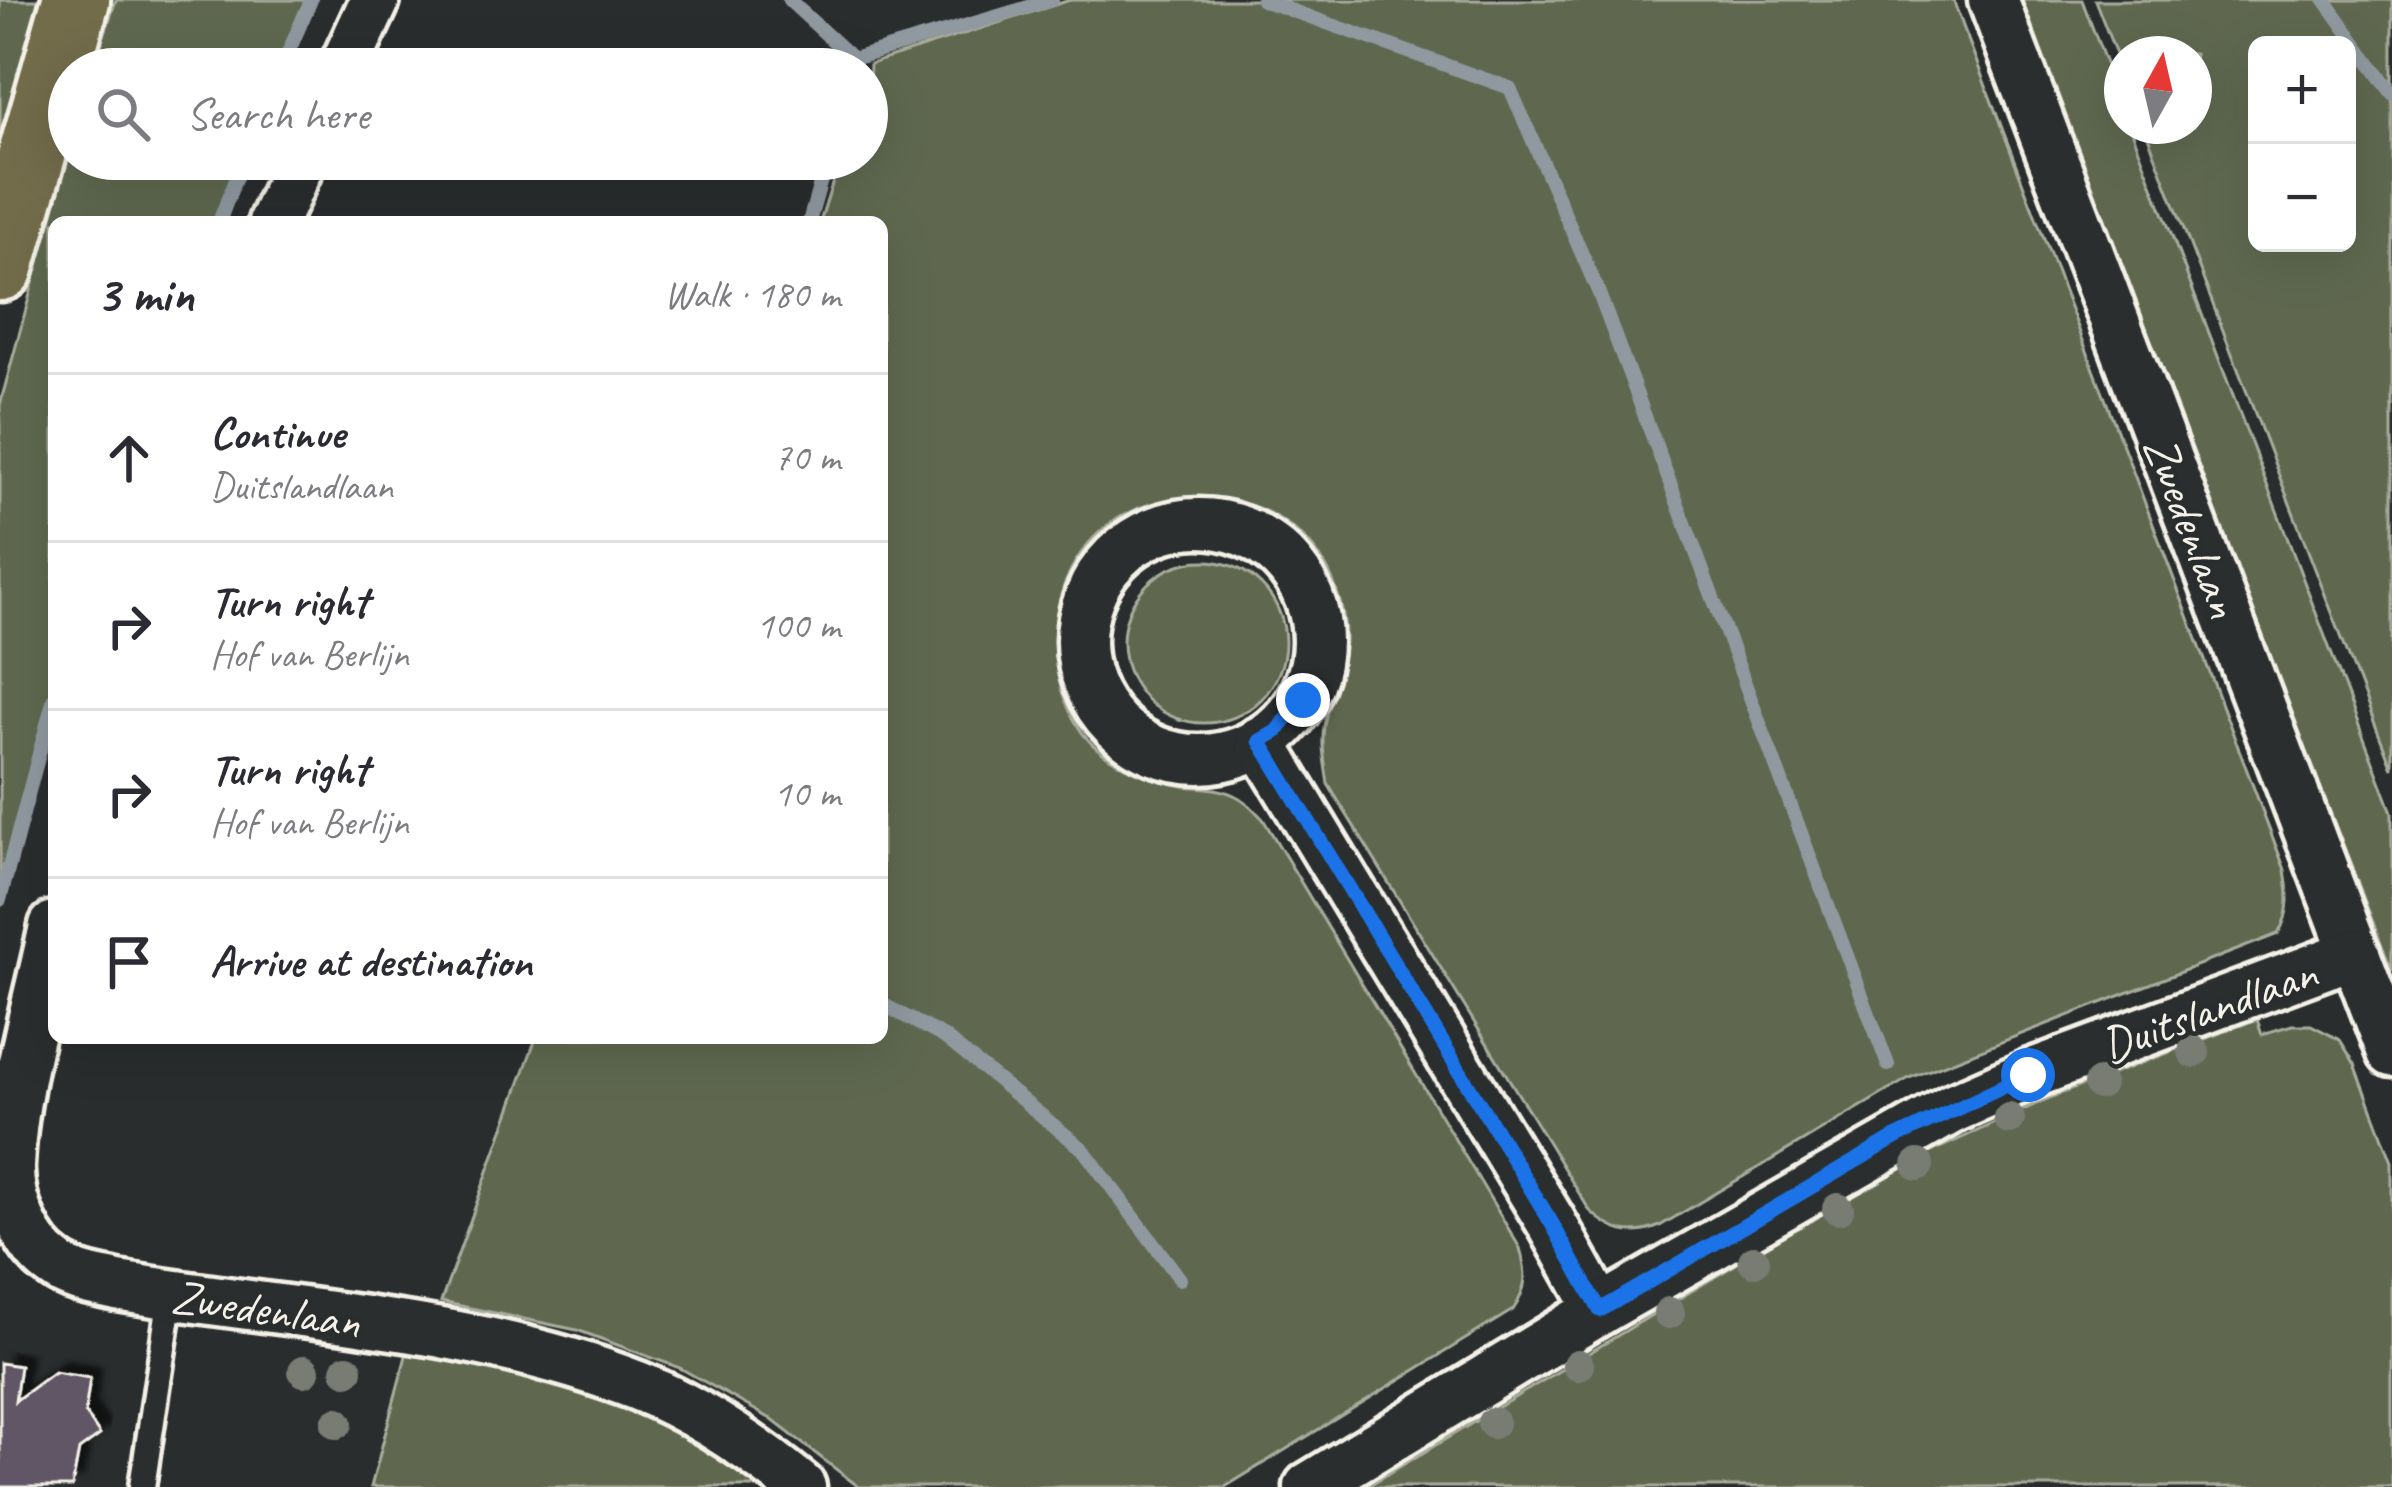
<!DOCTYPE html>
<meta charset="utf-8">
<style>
body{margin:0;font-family:Caveat,sans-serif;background:#f2f2f3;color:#2b2b33}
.controls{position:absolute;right:36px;top:36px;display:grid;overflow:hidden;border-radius:18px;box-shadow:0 12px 48px #0002}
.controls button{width:108px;height:108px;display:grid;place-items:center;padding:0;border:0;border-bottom:3px solid #e1e1e2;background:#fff;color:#2b2b33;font:60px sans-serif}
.compass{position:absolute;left:2104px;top:36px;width:108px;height:108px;border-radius:50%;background:#fff;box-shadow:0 12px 48px #0002;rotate:8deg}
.stop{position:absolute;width:36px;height:36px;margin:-27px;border:9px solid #1a73e8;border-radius:50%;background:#fff}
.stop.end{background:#1a73e8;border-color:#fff;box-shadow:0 3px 12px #0008}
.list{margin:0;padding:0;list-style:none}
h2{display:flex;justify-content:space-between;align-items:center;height:156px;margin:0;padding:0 48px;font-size:51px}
h2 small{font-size:39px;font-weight:400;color:#7c7c81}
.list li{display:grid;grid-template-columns:78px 1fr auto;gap:36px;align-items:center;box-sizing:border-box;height:168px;padding:0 48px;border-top:3px solid #e1e1e2}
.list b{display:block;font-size:45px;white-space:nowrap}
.list p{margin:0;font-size:39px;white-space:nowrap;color:#7c7c81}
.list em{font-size:39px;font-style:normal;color:#7c7c81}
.icon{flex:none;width:66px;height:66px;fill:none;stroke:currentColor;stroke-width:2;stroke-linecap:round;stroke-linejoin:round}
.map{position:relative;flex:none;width:2392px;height:1487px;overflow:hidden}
.search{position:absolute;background:#fff;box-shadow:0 12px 48px #0002;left:48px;top:48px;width:840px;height:132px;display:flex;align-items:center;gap:30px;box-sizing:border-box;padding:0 42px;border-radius:66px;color:#7c7c81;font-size:45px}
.panel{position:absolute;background:#fff;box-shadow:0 12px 48px #0002;left:48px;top:216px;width:840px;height:828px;border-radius:18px}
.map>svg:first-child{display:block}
.green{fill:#5e684f;stroke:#a9ac9c;stroke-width:3;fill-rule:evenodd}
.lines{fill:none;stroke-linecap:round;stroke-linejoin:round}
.stream{stroke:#9099a0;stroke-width:14}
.building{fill:#615666;stroke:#f4f1e8;stroke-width:3;filter:url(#shadow)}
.service-casing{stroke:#f4f1e8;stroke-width:33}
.minor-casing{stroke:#f4f1e8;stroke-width:57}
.motorway-casing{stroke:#f4f1e8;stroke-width:75}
.service{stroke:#2a2d2e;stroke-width:24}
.minor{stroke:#2a2d2e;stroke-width:48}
.motorway{stroke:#726c4b;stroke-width:66}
.tree{fill:#787b73}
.route{stroke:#1a73e8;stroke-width:15}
.labels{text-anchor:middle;stroke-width:9;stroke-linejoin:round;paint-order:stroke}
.street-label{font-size:48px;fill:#f4f1e8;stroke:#2a2d2e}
</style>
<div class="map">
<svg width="2392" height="1487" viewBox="0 0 2392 1487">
<defs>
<filter id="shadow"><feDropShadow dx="11" dy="-11" stdDeviation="3" flood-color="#0009"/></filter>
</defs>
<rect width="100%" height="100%" fill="#2a2d2e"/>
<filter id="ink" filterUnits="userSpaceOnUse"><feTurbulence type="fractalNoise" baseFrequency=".00833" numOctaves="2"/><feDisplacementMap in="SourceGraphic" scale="24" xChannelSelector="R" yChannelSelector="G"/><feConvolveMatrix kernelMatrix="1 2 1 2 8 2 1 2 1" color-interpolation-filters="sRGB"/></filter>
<g filter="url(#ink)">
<!-- green -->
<g class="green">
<path d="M0,0h59l-59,197z"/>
<path d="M116,0h195l-30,69h-188z"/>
<path d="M1070,0h883l332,870c4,24 6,42 -7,64l-369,144 -249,148c-28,12 -48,6 -70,-15l-262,-427c-3,-21 -8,-42 -3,-63 12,-56 32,-71 11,-132 -30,-86 -134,-115 -212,-74 -76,41 -89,148 -43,216 21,30 66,49 102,55 18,2 36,1 53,10 11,5 19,15 27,23l257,429c7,25 8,40 -7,62l-288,177h-366l-88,-68 -91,-51 -103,-38 -136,-28 95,-264h346v-816h-62l20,-63h27l3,-95z"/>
<path d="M2014,0h68l40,106v20h8l262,686v159z"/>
<path d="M2095,0h297v768l-248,-642h50v-72h-72v16zM2347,45v198h-90v-198z"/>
<path d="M69,150v9h174l-24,63h-165v476l-54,202v-495z"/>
<circle cx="1204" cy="642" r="81"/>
<path d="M2257,1019l5,15 30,-9h19l29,15 15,24 37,98v325h-1026l445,-268 118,-66 125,-57z"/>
<path d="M407,1352c140,25 239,51 357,135h-393z"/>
</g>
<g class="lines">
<!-- stream -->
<g class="stream">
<path d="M789,0l64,59 199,-59"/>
<path d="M1262,0l248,88 88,203 290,774"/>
<path d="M2325,0l67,93"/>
<path d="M281,69l30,-69"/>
<path d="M219,222l24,-63"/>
<path d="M809,222l18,-63"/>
<path d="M0,900l54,-202"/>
<path d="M882,1004l62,33 139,112 97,130"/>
</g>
</g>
<!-- building -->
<path class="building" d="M0,1363l20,3 -5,35 39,-29 36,6 -5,35 15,22 -21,15 -7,37h-72z"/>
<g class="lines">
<!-- service casing -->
<g class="service-casing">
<path id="service" d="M142,1487l29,-192"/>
</g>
<!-- minor casing -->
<g class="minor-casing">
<g id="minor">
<path d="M1993,0l399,1052"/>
<path d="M343,69l32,-69"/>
<path d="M273,222l29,-63"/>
<circle cx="1199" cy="641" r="118"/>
<path d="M1260,741l291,481 49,88"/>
<path d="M54,926c-16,78 -42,161 -45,240 -1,35 17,79 46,99 17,13 41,16 62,21 172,29 357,36 521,100 60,24 114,61 163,101"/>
<path d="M1309,1487l291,-177 353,-202 75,-33 327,-122"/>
</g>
</g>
<!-- motorway casing -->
<g class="motorway-casing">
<path id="motorway" d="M0,267l76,-267"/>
</g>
<!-- service -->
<use href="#service" class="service"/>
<!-- minor -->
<use href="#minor" class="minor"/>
<!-- motorway -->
<use href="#motorway" class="motorway"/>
</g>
<!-- trees -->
<g class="tree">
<circle cx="2194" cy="1052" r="16"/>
<circle cx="2099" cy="1084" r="16"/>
<circle cx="2009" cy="1119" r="16"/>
<circle cx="1918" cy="1165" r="16"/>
<circle cx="1838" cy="1209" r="16"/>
<circle cx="1754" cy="1261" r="16"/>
<circle cx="1669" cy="1313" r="16"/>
<circle cx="1578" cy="1365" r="16"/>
<circle cx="347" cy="1370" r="16"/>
<circle cx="304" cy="1371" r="16"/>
<circle cx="337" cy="1423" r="16"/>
<circle cx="1493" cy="1423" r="16"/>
</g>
</g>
<g class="lines" filter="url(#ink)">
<!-- route -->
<path class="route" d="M1303,700l-27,32 -16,9 291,481 49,88 295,-172 133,-63"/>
</g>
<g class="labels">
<!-- street labels -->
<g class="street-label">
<text transform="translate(2193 526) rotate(69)" y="17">Zwedenlaan</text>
<text transform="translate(2208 1008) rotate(-20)" y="17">Duitslandlaan</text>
<text transform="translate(266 1308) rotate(8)" y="17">Zwedenlaan</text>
</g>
</g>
</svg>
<div class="controls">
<button>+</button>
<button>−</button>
</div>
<svg class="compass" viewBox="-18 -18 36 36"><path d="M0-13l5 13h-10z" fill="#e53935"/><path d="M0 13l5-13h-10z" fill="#7c7c81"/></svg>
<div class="stop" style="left:2028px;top:1075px"></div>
<div class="stop end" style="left:1303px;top:700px"></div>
<div class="search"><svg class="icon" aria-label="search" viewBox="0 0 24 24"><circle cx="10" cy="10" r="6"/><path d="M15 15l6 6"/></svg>Search here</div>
<section class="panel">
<h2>3 min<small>Walk · 180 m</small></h2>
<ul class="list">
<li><svg class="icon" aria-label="ahead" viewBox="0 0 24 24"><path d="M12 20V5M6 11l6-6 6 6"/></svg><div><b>Continue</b><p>Duitslandlaan</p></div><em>70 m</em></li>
<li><svg class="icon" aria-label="right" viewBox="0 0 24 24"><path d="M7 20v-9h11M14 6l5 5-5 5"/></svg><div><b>Turn right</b><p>Hof van Berlijn</p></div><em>100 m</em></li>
<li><svg class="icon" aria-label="right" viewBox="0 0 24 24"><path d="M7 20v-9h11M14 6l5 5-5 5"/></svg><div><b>Turn right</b><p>Hof van Berlijn</p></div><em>10 m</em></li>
<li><svg class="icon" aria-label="arrive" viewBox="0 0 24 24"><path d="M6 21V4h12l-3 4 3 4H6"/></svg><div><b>Arrive at destination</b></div></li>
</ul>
</section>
</div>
